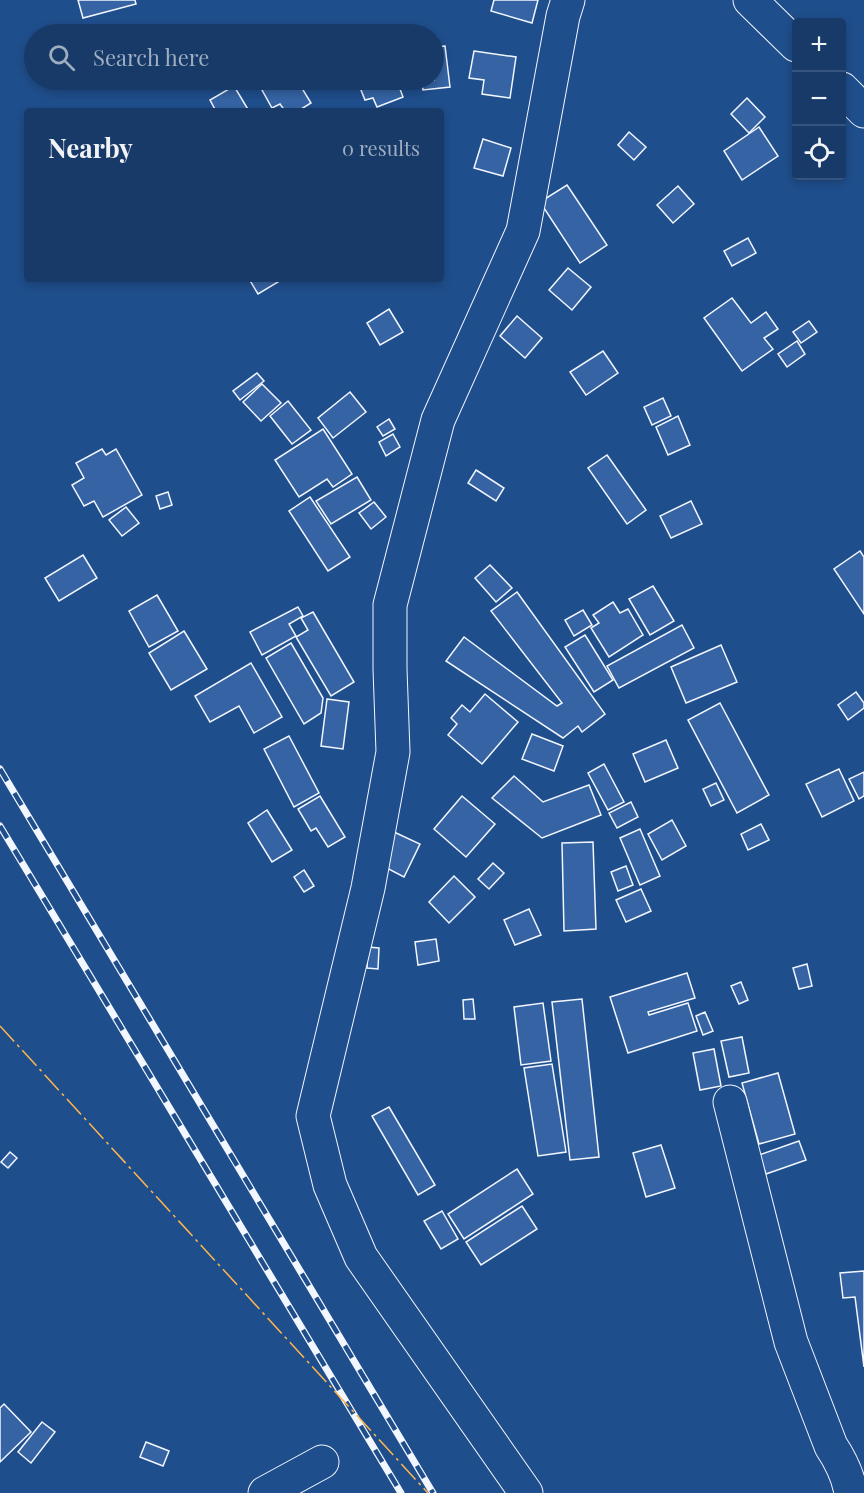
<!DOCTYPE html>
<meta charset="utf-8">
<style>
body{margin:0;font-family:"Playfair Display",serif;background:#20416f;color:#f1f3f6}
.controls{position:absolute;right:18px;top:18px;display:grid;overflow:hidden;border-radius:6px;box-shadow:0 3px 9px #0003}
.controls button{width:54px;height:54px;display:grid;place-items:center;padding:0;border:0;border-bottom:2px solid #36547d;background:#173a69;color:#f1f3f6;font:30px sans-serif}
.list{margin:0;padding:0;list-style:none}
h2{display:flex;justify-content:space-between;align-items:center;height:78px;margin:0;padding:0 24px;font-size:26px}
h2 small{font-size:20px;font-weight:400;color:#9eadc0}
.icon{flex:none;width:33px;height:33px;fill:none;stroke:currentColor;stroke-width:2;stroke-linecap:round;stroke-linejoin:round}
.map{position:relative;flex:none;width:864px;height:1493px;overflow:hidden}
.search{position:absolute;background:#173a69;box-shadow:0 3px 9px #0003;left:24px;top:24px;width:420px;height:66px;display:flex;align-items:center;gap:15px;box-sizing:border-box;padding:0 21px;border-radius:33px;color:#9eadc0;font-size:22px}
.panel{position:absolute;background:#173a69;box-shadow:0 3px 9px #0003;left:24px;top:108px;width:420px;height:174px;border-radius:6px}
.map>svg:first-child{display:block}
.building{fill:#3563a3;stroke:#f2f6ff;stroke-width:1.5}
.lines{fill:none;stroke-linecap:round;stroke-linejoin:round}
.minor-casing{stroke:#f2f6ff;stroke-width:35}
.minor{stroke:#1f4e8c;stroke-width:33}
.rail-casing{stroke:#f2f6ff;stroke-width:7}
.rail{stroke:#1f4e8c;stroke-width:4.5;stroke-dasharray:14;stroke-linecap:butt}
.power{stroke:#ffb74d;stroke-width:1.5;stroke-dasharray:21 4.5 3 4.5;stroke-linecap:butt}
</style>
<div class="map">
<svg width="864" height="1493" viewBox="0 0 864 1493">
<rect width="100%" height="100%" fill="#1f4e8c"/>
<!-- building -->
<g class="building">
<path d="M78,0h57l1,4 -53,14z"/>
<path d="M494,0h44l-6,23 -41,-12z"/>
<path d="M445,46l5,41 -27,3 -1,-10h12v-33z"/>
<path d="M474,51l42,6 -6,41 -28,-4 2,-14 -15,-2z"/>
<path d="M265,80h32l14,23 -13,8h-13l-5,-7 -8,4 -10,-18 7,-4z"/>
<path d="M357,80h45l3,8 -5,1 3,8 -26,10 -4,-9 -8,2z"/>
<path d="M234,86l15,25h-33l-6,-11z"/>
<path d="M747,98l18,19 -16,16 -18,-19z"/>
<path d="M759,127l19,29 -36,24 -18,-29z"/>
<path d="M629,132l17,15 -12,13 -16,-15z"/>
<path d="M483,139l28,9 -8,28 -29,-8z"/>
<path d="M567,185l40,60 -27,18 -40,-61z"/>
<path d="M678,186l16,18 -21,19 -16,-18z"/>
<path d="M748,238l8,15 -24,13 -8,-15z"/>
<path d="M568,268l23,19 -19,23 -23,-20z"/>
<path d="M249,279h34l-25,15z"/>
<path d="M732,298l19,25 15,-11 12,17 -14,9 9,11 -31,22 -38,-53z"/>
<path d="M389,309l14,23 -23,13 -13,-22z"/>
<path d="M517,316l25,22 -17,20 -25,-22z"/>
<path d="M809,321l8,11 -16,11 -8,-11z"/>
<path d="M797,341l8,13 -18,13 -9,-13z"/>
<path d="M603,351l15,22 -32,22 -16,-23z"/>
<path d="M257,373l7,8 -24,19 -7,-9z"/>
<path d="M262,384l19,19 -20,18 -18,-19z"/>
<path d="M350,392l16,20 -33,26 -15,-20z"/>
<path d="M663,398l8,18 -19,9 -8,-18z"/>
<path d="M288,401l23,29 -19,14 -22,-28z"/>
<path d="M678,416l12,29 -22,10 -12,-28z"/>
<path d="M389,419l6,10 -12,7 -6,-9z"/>
<path d="M323,429l29,45 -19,13 -6,-8 -28,18 -24,-37z"/>
<path d="M393,434l7,13 -14,9 -7,-14z"/>
<path d="M102,449l4,6 10,-6 26,46 -39,22 -9,-16 -10,5 -12,-21 12,-7 -8,-15z"/>
<path d="M607,455l39,55 -19,14 -39,-56z"/>
<path d="M476,470l28,18 -8,13 -28,-18z"/>
<path d="M357,477l14,23 -40,24 -15,-23z"/>
<path d="M168,492l4,13 -12,4 -4,-13z"/>
<path d="M310,497l40,60 -22,14 -39,-60z"/>
<path d="M691,501l11,23 -31,14 -11,-22z"/>
<path d="M374,502l12,15 -15,12 -12,-16z"/>
<path d="M126,507l13,16 -17,13 -13,-16z"/>
<path d="M860,551l4,6v57l-30,-45z"/>
<path d="M83,555l14,23 -38,23 -14,-23z"/>
<path d="M490,565l22,23 -16,14 -21,-24z"/>
<path d="M653,586l21,35 -24,14 -21,-36z"/>
<path d="M517,592l88,122 -23,18 -4,-6 -15,12 -117,-77 18,-24 93,69 5,-3 -71,-92z"/>
<path d="M157,595l21,36 -29,16 -20,-36z"/>
<path d="M613,602l7,11 8,-4 15,26 -34,22 -18,-29 8,-5 -6,-8z"/>
<path d="M298,607l5,9 -14,8 7,12 -34,19 -12,-23z"/>
<path d="M583,610l9,15 -18,11 -9,-16z"/>
<path d="M313,612l41,70 -23,14 -35,-59 12,-7 -7,-12z"/>
<path d="M682,625l12,23 -75,40 -12,-22z"/>
<path d="M184,631l23,38 -36,21 -22,-37z"/>
<path d="M585,635l28,45 -19,12 -29,-45z"/>
<path d="M291,643l32,55 -2,15 -17,11 -38,-66z"/>
<path d="M721,645l16,37 -51,21 -15,-36z"/>
<path d="M251,663l31,54 -28,16 -15,-27 -29,16 -15,-26z"/>
<path d="M856,692l8,11v5l-16,12 -10,-15z"/>
<path d="M485,694l33,28 -36,42 -34,-29 9,-11 -6,-6 11,-13 8,7z"/>
<path d="M327,699l22,3 -6,47 -22,-3z"/>
<path d="M720,703l49,92 -32,18 -49,-93z"/>
<path d="M532,734l31,12 -9,25 -32,-12z"/>
<path d="M289,736l30,57 -25,14 -30,-58z"/>
<path d="M666,740l12,28 -33,14 -12,-28z"/>
<path d="M604,764l20,38 -16,8 -20,-37z"/>
<path d="M839,769l15,32 -32,16 -16,-33z"/>
<path d="M864,772v24l-5,3 -10,-20z"/>
<path d="M514,776l29,26 46,-17 12,30 -59,23 -50,-40z"/>
<path d="M716,783l8,17 -13,6 -8,-17z"/>
<path d="M320,796l25,41 -17,10 -12,-19 -5,3 -13,-22z"/>
<path d="M462,796l33,28 -29,33 -32,-28z"/>
<path d="M631,802l7,15 -21,11 -8,-15z"/>
<path d="M267,810l25,40 -20,12 -24,-39z"/>
<path d="M672,820l14,26 -24,14 -14,-26z"/>
<path d="M761,824l8,16 -21,10 -7,-16z"/>
<path d="M640,829l20,47 -20,9 -20,-47z"/>
<path d="M394,832l26,12 -16,33 -25,-13z"/>
<path d="M593,842l3,87 -32,2 -2,-88z"/>
<path d="M493,863l11,10 -15,16 -11,-10z"/>
<path d="M626,866l7,19 -15,6 -7,-19z"/>
<path d="M304,870l10,16 -10,6 -10,-15z"/>
<path d="M454,876l21,21 -26,26 -20,-21z"/>
<path d="M641,889l10,22 -25,11 -10,-22z"/>
<path d="M529,909l12,26 -26,10 -11,-25z"/>
<path d="M436,939l3,22 -21,4 -3,-23z"/>
<path d="M368,947l11,1 -1,21 -11,-1z"/>
<path d="M807,964l5,22 -13,3 -6,-21z"/>
<path d="M687,973l8,25 -47,14 1,3 39,-12 9,28 -69,22 -18,-56z"/>
<path d="M741,982l7,18 -9,4 -8,-18z"/>
<path d="M473,999l2,20h-11l-1,-19z"/>
<path d="M582,999l17,158 -29,3 -18,-158z"/>
<path d="M543,1003l8,58 -30,4 -7,-58z"/>
<path d="M705,1012l8,19 -10,4 -7,-19z"/>
<path d="M742,1037l7,36 -20,4 -8,-36z"/>
<path d="M714,1049l7,37 -21,4 -7,-37z"/>
<path d="M552,1064l14,88 -28,4 -14,-88z"/>
<path d="M778,1073l17,61 -36,10 -17,-61z"/>
<path d="M389,1107l46,78 -17,10 -46,-79z"/>
<path d="M799,1141l7,19 -40,14 -7,-19z"/>
<path d="M661,1145l14,43 -29,9 -13,-44z"/>
<path d="M10,1152l7,6 -9,10 -7,-6z"/>
<path d="M517,1169l16,25 -69,45 -16,-25z"/>
<path d="M522,1206l15,23 -56,36 -15,-23z"/>
<path d="M442,1211l16,28 -17,10 -17,-28z"/>
<path d="M864,1271v96l-9,-70 -12,1 -3,-25z"/>
<path d="M4,1404l27,28 -31,30v-54z"/>
<path d="M42,1422l13,10 -24,31 -13,-11z"/>
<path d="M146,1442l23,9 -6,15 -23,-9z"/>
</g>
<g class="lines">
<!-- minor casing -->
<g class="minor-casing">
<g id="minor">
<path d="M750,0l46,45"/>
<path d="M842,89l22,22"/>
<path d="M730,1102l61,240 40,104c10,15 17,29 20,47"/>
<path d="M265,1493l57,-31"/>
<path d="M526,1493l-165,-236 -31,-72 -17,-69 55,-228 25,-136 -3,-83v-64l48,-185 85,-189 40,-215 5,-16"/>
</g>
</g>
<!-- minor -->
<use href="#minor" class="minor"/>
<!-- rail casing -->
<g class="rail-casing">
<g id="rail">
<path d="M0,769l433,724"/>
<path d="M0,826l401,667"/>
</g>
</g>
<!-- rail -->
<use href="#rail" class="rail"/>
<!-- power -->
<path class="power" d="M0,1026l428,467"/>
</g>
</svg>
<div class="controls">
<button>+</button>
<button>−</button>
<button><svg class="icon" aria-label="locate" viewBox="0 0 24 24"><circle cx="12" cy="12" r="6"/><path d="M12 2v4M12 18v4M2 12h4M18 12h4"/></svg></button>
</div>
<div class="search"><svg class="icon" aria-label="search" viewBox="0 0 24 24"><circle cx="10" cy="10" r="6"/><path d="M15 15l6 6"/></svg>Search here</div>
<section class="panel">
<h2>Nearby<small>0 results</small></h2>
<ul class="list">
</ul>
</section>
</div>
